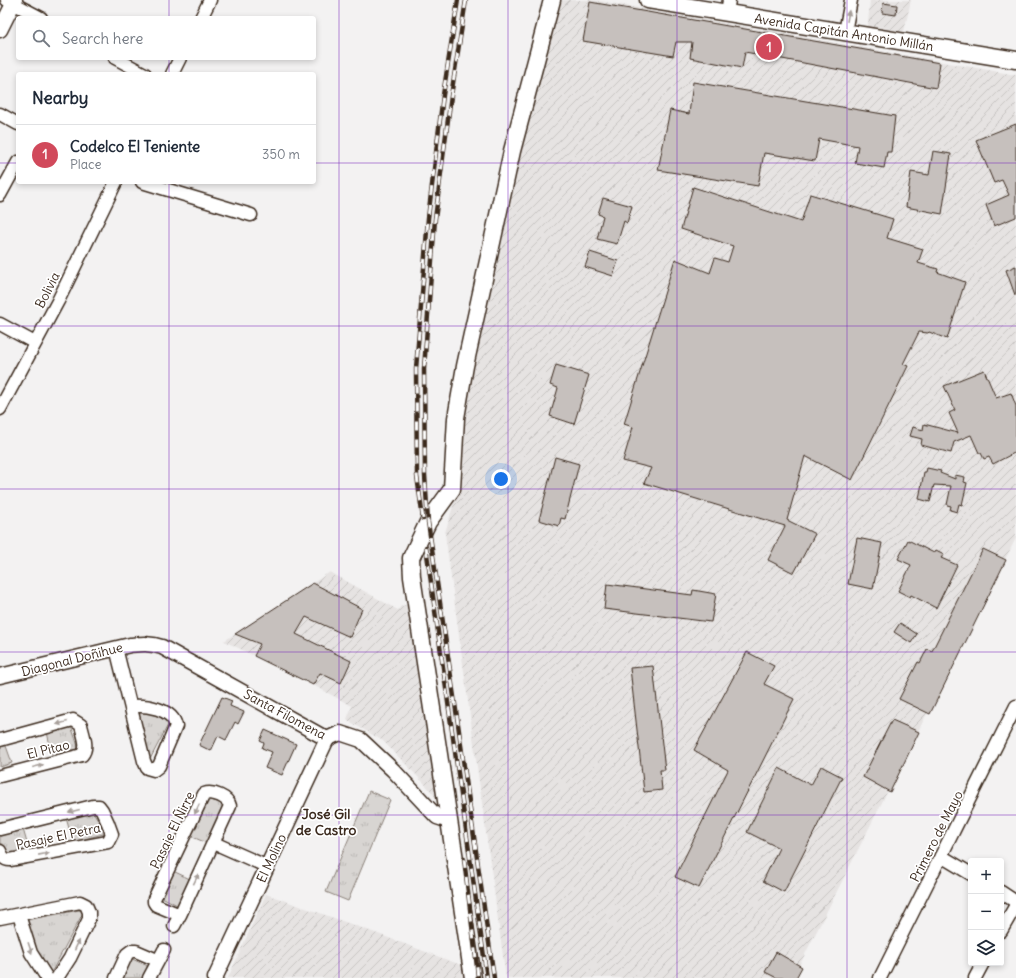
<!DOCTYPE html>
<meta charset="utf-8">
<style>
body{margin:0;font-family:Delius,sans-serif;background:#f6f6f7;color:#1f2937}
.controls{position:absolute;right:12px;bottom:12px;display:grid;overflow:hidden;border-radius:4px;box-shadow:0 2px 6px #0003}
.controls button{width:36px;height:36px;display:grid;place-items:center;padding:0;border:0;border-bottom:1px solid #e0e1e3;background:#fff;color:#1f2937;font:20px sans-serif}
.you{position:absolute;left:501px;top:479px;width:14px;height:14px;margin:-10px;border:3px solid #fff;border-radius:50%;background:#1a73e8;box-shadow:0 0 0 6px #1a73e833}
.badge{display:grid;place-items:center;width:26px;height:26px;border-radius:50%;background:#d1495b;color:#fff;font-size:13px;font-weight:700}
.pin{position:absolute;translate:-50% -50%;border:2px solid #fff;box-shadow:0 1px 4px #0006}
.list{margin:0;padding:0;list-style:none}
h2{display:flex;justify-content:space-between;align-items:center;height:52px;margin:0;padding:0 16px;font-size:17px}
h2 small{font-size:13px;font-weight:400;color:#747a83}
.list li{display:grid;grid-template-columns:26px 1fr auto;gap:12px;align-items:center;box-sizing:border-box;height:60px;padding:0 16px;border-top:1px solid #e0e1e3}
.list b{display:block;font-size:15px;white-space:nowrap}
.list p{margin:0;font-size:13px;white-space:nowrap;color:#747a83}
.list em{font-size:13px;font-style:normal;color:#747a83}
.icon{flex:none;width:22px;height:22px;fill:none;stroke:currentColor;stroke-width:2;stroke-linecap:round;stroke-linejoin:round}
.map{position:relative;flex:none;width:1016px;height:978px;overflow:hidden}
.search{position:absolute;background:#fff;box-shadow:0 2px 6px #0003;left:16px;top:16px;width:300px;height:44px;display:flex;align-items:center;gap:10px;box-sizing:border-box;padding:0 14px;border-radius:4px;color:#747a83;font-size:15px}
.panel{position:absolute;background:#fff;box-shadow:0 2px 6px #0003;left:16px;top:72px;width:300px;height:112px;border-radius:4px}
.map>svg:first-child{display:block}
.industrial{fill:url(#industrial-furrows)}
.grass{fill:url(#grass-tufts);stroke:#8a8078}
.building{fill:#c6c0bd;stroke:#3b2a1e}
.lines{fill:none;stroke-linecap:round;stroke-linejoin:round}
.minor-casing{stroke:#3b2a1e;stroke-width:15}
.tertiary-casing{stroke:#3b2a1e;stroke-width:17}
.secondary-casing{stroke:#3b2a1e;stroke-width:19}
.minor{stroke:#fff;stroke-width:12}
.tertiary{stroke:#fff;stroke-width:14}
.secondary{stroke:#fff;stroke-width:16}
.rail-casing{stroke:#3b2a1e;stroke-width:4.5}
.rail{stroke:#fff;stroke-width:3;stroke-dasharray:9;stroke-linecap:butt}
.oneway{fill:#a79f9a}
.grid{fill:none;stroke:#7b2cbf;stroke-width:1;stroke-opacity:0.55}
.labels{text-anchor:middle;stroke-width:3.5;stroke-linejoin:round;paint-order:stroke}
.street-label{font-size:13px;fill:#3b2a1e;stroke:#fff}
.neighbourhood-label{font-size:14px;font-weight:bold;fill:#3b2a1e;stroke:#fff}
</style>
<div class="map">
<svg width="1016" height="978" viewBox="0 0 1016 978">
<defs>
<pattern id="industrial-furrows" width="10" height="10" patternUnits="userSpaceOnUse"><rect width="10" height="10" fill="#e6e3e2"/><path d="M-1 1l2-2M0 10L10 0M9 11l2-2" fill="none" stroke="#c6c3c1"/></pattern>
<pattern id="grass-tufts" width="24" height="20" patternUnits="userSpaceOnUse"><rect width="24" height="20" fill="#d8d5d2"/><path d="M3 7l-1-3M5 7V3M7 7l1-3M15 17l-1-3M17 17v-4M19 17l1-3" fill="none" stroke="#bab7b4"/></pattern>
</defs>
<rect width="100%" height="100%" fill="#f3f2f2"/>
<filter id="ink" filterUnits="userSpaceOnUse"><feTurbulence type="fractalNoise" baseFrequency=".025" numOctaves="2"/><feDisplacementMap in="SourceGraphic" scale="8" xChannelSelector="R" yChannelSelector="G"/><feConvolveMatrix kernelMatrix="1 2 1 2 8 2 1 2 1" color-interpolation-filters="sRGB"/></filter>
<g filter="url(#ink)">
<!-- industrial -->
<g class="industrial">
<path d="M555,0h39l422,75v463l-223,440h-287l-61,-445 14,-47 7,-99z"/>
<path d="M870,0h41l-9,41 -35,-5z"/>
<path d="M330,572l68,38 3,-4 12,-3 26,197h-3l-2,-5 -10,-12 -41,-42 -34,-20 -2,-2 5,-13 -39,-21 -89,-44z"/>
<path d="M266,894l96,34 99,37 2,13h-235z"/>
</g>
<!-- grass -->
<g class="grass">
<path d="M136,711l24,2 9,10 -21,40z"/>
<path d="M71,726l8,23 -27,6 -5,-23z"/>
<path d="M5,743l7,20 -12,4v-22z"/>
<path d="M369,791l21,9 -42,101 -22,-9z"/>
<path d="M206,797l21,10 -18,37 -21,-9z"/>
<path d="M93,812l14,21 -34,9 -7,-24z"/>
<path d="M23,829l6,21 -26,5 -3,-10v-11z"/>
<path d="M173,871l19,9 -13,26 -19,-10z"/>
<path d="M85,909l-35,66 -17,-22 -8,-33z"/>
<path d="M130,958l20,9 -6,11h-22z"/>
</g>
<!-- building -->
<g class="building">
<path d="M590,2l350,61 -4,25 -191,-36 -3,16 -52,-10 2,-16h-16l-3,14 -90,-15z"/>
<path d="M883,3l14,2 -1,10 -14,-2z"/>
<path d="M693,82l202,34 -4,36h-4l-3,16 -29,-5 3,-17 -39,-7 -4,22 -51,-8 -6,33 -100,-16 12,-60 19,4z"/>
<path d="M1016,124v93l-22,9 -8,-21 23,-10 -7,-15 -8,3 -18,-43z"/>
<path d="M933,151l18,3 -9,60 -36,-7 5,-35 18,3z"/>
<path d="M693,187l108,35 9,-28 83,25 -6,19 36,11 -5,14 20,6 -1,3 28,10 -18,57 -18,-7 -1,1 -9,-1 -16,32 5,2 -56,114 -47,-24 -18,64 28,14 -21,39 -26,-13 17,-34 -141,-43 7,-15 -28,-7 10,-34 -9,-3 51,-165 35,14 5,-15 13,4 5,-16 -52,-17z"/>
<path d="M603,198l29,8 -5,17 -3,-2 -7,23 -20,-5 6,-23 -5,-2z"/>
<path d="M590,252l28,9 -5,15 -28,-9z"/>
<path d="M1016,266v29h-1l-9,-25z"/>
<path d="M556,365l33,10 -15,49 -24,-8 8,-28 -8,-3z"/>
<path d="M984,370l12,28 15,-5 5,13v46l-23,12 -4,-7 -5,2 -3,-6h-2l-8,-18 -17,7 -3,11 -30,-8 1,-6 -12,-3 3,-9 10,3 1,-6 34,9 -9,-20 6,-3 -11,-24z"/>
<path d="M555,457l24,7 -14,55 -4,-1 -2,8 -20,-6z"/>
<path d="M927,468l14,3 -1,2 15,6v-4l10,2 -1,5 3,1 -5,22 -3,-1 -2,8 -7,-2 1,-4 -4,-1 4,-19 -17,-1 -4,17 -11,-3 5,-27h2z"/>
<path d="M857,538l25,5 -9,46 -25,-5z"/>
<path d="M908,540l26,13 2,-3 8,4 -3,4 16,7 -21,43 -25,-13 -1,2 -12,-6 13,-26 -13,-6z"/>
<path d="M983,549l23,11 -76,154 -31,-15 19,-37 2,1 7,-14 5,2z"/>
<path d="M313,583l49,26 -12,28 -44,-20 -10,17 55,27 -10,22 -21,-10 -7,12 -59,-29 6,-12 -25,-10z"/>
<path d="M607,584l85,11 1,-5 23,4 -5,28 -107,-13z"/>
<path d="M900,623l17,11 -6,9 -17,-11z"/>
<path d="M747,652l27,14 -10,18 30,15 -95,189 -24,-11 53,-107 -34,-20z"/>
<path d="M653,666l12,104h-5l2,20 -18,2 -14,-124z"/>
<path d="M222,697l10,4 -2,5 14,6 -6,12 -3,-2 -9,18 -8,-4 -7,15 -12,-6z"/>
<path d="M892,720l27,12 -29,60 -27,-15z"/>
<path d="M265,730l31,14 -14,31 -17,-7 7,-16 -10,-4 2,-5 -4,-2z"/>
<path d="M821,766l21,11 -58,115 -21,-11 16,-33 -32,-16 32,-64 32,17z"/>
<path d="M776,952l26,15 -6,11h-19l-12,-6z"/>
</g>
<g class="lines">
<!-- minor casing -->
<g class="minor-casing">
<g id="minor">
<path d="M7,0l34,18"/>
<path d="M727,13l2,-13"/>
<path d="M201,18l9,-18"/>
<path d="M845,32l6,-32"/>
<path d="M115,58l30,16"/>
<path d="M172,74l8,-16"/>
<path d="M0,114l18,10"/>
<path d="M142,182l109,33"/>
<path d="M0,195l18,-33"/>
<path d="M0,324l35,19"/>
<path d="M0,409l58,-108 58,-119"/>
<path d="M116,648l28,113 3,7 7,2 5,-4 17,-40c-4,-18 -30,-21 -45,-20"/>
<path d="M0,740l73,-20 8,5c2,10 8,22 1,30l-82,21"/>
<path d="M0,829l93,-23h6l3,4 6,13 4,11 -4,8 -98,18c-6,0 -8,-4 -10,-9"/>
<path d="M214,843l54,24"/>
<path d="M941,856l30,18"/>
<path d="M1001,892l15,10"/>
<path d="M19,915l12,38 16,25"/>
<path d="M0,918l80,-16 6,3 3,7v7l-19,39 -13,20"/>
<path d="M174,926l6,-11 50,-109c-2,-9 -17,-15 -26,-12l-50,105v3l2,3 24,10"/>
<path d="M1001,931l15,-26"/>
<path d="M116,978l11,-24 4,-3h5l21,9"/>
<path d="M149,978l15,-28"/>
<path d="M880,978l136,-272"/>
<path d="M975,978l8,-15"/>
</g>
</g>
<!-- tertiary casing -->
<g class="tertiary-casing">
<g id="tertiary">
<path d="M0,30l15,-30"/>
<path d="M0,676l130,-31c12,-1 21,-2 32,2l165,92 13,-6 21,7 32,30 44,47 6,2 6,-1"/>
<path d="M215,978l112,-239"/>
</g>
</g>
<!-- secondary casing -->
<g class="secondary-casing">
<g id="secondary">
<path d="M648,0l368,60"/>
<path d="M473,978l-61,-401 -1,-19 8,-17 9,-19 24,-33 4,-71 9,-52 47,-215 40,-151"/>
</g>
</g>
<!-- minor -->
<use href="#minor" class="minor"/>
<!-- tertiary -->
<use href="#tertiary" class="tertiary"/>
<!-- secondary -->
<use href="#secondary" class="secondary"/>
<!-- rail casing -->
<g class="rail-casing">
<g id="rail">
<path d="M466,0l-15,96 -16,123 -11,150 1,106 3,47 29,195 37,261"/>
<path d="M423,519l-6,-43 -1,-107 12,-151 15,-123 15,-95"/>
<path d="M426,547l61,431"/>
<path d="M464,859l13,108 1,11"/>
</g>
</g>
<!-- rail -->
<use href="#rail" class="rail"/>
</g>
<!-- one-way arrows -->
<defs><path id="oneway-solid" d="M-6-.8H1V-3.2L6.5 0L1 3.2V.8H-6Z"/></defs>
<g class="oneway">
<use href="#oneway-solid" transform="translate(848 16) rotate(-80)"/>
<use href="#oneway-solid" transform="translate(62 723) rotate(165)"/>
<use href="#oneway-solid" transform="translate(38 766) rotate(-14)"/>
<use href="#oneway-solid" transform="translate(197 809) rotate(115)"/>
<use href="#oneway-solid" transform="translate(74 811) rotate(166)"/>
<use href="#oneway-solid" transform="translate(44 854) rotate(-11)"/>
<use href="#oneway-solid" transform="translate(196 879) rotate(-64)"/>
<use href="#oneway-solid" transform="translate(77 945) rotate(-65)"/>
<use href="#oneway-solid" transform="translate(30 948) rotate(71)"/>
</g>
</g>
<!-- grid -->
<path class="grid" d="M169,0v18M339,0v978M508,0v978M677,0v978M847,0v978M169,58v16M0,163h18M314,163h702M169,182v796M0,326h1016M0,489h1016M0,652h1016M0,815h1016"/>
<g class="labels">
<!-- street labels -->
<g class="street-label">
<text transform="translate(844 32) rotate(9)" y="5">Avenida Capitán Antonio Millán</text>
<text transform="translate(47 290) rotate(-63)" y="5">Bolivia</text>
<text transform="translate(72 659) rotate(-14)" y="5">Diagonal Doñihue</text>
<text transform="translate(285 714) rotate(28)" y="5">Santa Filomena</text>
<text transform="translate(48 749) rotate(-14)" y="5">El Pitao</text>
<text transform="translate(172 830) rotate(-64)" y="5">Pasaje El Ñirre</text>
<text transform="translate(58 836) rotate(-12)" y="5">Pasaje El Petra</text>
<text transform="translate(936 836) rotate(-63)" y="5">Primero de Mayo</text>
<text transform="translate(271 858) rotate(-65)" y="5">El Molino</text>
</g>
<!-- neighbourhood labels -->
<g class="neighbourhood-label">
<text x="326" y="819">José Gil<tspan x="326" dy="16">de Castro</tspan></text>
</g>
</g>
</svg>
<div class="controls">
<button>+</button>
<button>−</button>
<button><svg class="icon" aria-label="layers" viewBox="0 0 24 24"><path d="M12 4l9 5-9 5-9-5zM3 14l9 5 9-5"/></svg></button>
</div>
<div class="you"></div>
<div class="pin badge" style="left:769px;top:47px">1</div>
<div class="search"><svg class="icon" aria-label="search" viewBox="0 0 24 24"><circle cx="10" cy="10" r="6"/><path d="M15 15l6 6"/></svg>Search here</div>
<section class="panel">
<h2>Nearby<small></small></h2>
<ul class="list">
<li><span class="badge">1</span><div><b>Codelco El Teniente</b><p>Place</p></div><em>350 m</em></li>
</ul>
</section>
</div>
